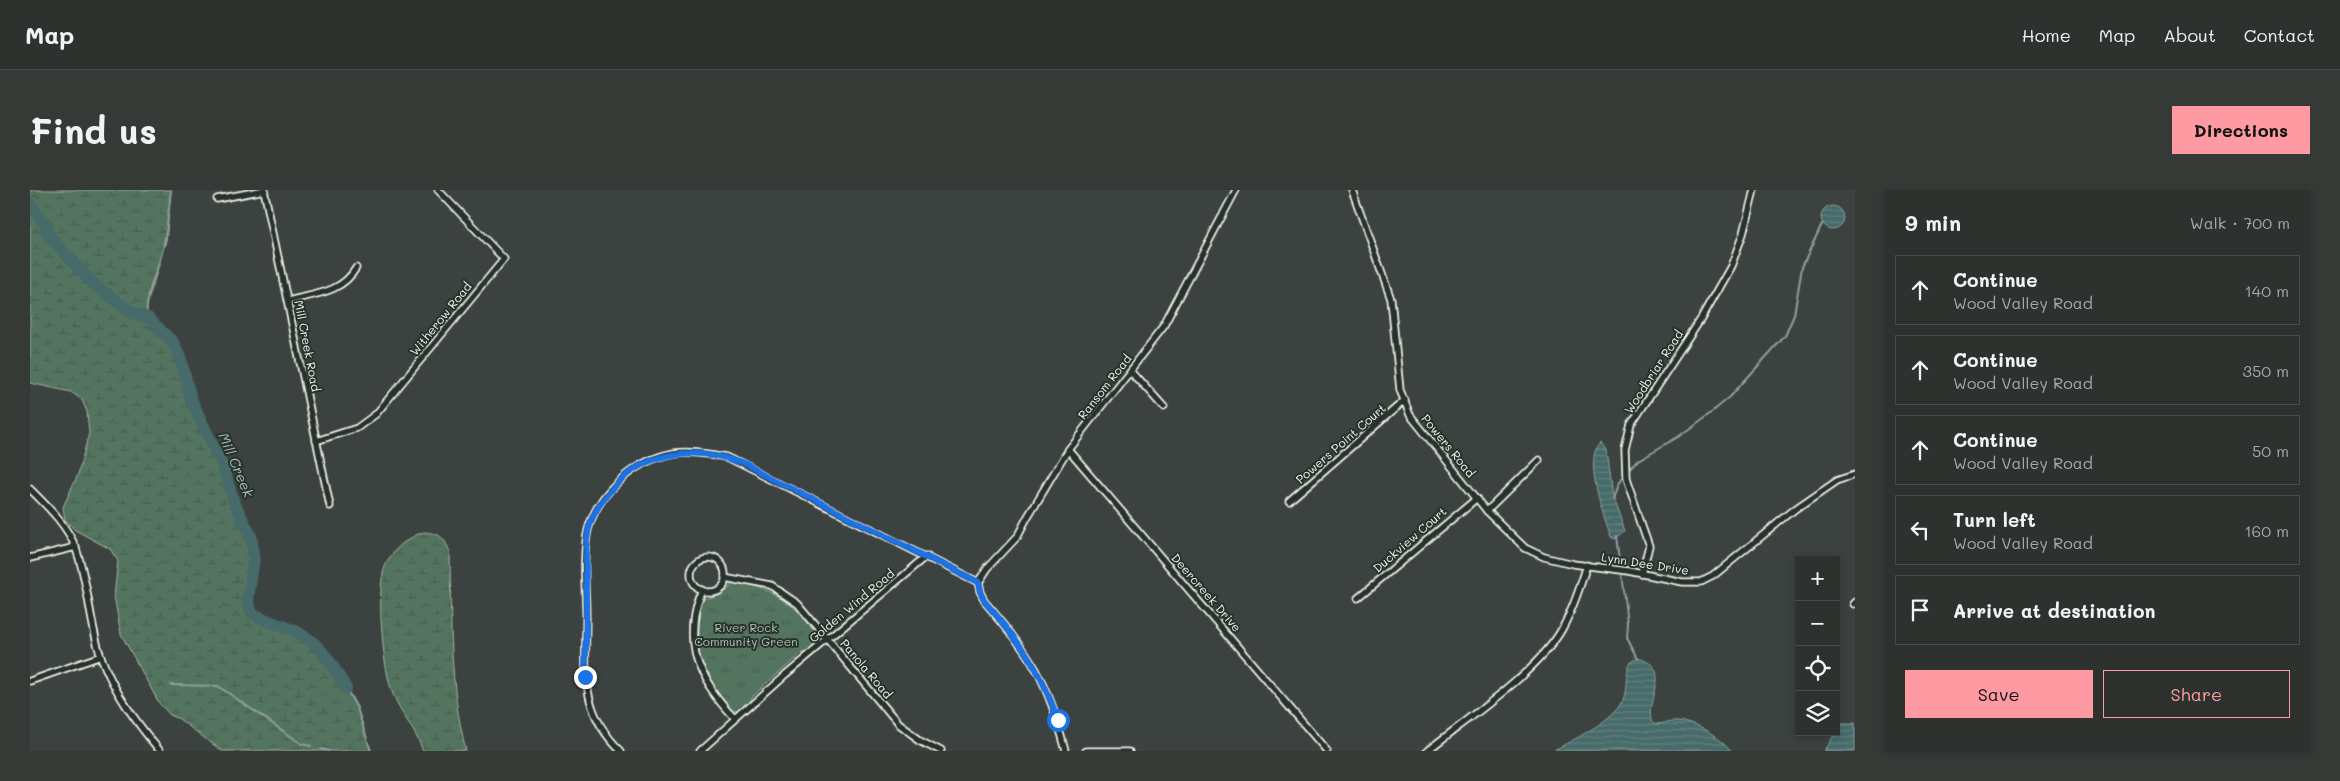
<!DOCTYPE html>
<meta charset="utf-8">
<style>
body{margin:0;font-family:Mali,sans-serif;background:#353a37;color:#f1f3f6}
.controls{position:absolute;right:15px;bottom:15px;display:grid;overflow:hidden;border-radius:0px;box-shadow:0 2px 8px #0003}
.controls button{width:45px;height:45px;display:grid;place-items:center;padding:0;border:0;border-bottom:1px solid #484d4b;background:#2d322f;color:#f1f3f6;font:25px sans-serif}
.stop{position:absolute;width:15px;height:15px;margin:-11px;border:4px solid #1a73e8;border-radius:50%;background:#fff}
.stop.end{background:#1a73e8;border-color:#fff;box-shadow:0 1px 5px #0008}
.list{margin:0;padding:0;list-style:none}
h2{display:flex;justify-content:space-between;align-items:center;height:65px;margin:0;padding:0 20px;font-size:21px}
h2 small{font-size:16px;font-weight:400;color:#a7aaaa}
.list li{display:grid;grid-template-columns:32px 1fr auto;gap:15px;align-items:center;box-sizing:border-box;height:70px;margin:0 10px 10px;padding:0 10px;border:1px solid #484d4b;border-radius:0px}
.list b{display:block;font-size:19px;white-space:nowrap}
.list p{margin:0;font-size:16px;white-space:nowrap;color:#a7aaaa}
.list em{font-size:16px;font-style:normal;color:#a7aaaa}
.actions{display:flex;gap:10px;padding:15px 20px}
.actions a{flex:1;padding:11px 0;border:1px solid #ff9aa2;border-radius:0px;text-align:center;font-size:18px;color:#ff9aa2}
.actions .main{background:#ff9aa2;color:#111}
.icon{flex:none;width:28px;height:28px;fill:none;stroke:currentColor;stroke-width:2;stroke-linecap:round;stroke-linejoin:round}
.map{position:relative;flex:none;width:1825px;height:561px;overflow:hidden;border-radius:0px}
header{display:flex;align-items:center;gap:30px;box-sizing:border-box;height:70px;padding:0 25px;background:#2d322f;border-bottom:1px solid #484d4b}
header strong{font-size:24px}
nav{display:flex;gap:28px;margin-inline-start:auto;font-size:18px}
.intro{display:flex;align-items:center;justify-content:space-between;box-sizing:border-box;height:120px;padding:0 30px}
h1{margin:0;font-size:35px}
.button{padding:12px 22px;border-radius:0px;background:#ff9aa2;color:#111;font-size:18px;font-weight:700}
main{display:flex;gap:30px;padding:0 30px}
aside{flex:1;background:#2d322f;border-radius:0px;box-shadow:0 2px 8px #0003}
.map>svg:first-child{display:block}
.wetland{fill:url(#wetland-marsh);stroke:#a4b3a4}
.park{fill:url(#park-tufts);stroke:#a4b3a4}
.water{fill:url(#water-rules);stroke:#8ca19c}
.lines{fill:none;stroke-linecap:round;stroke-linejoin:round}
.stream{stroke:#8ca19c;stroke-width:2}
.river{stroke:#466b6a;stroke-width:12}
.street-casing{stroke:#f4f1e8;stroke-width:9}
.street{stroke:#26332d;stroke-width:5.5}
.route{stroke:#1a73e8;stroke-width:6}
.labels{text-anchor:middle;stroke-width:4;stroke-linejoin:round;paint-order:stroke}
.street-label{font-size:12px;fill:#f4f1e8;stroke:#26332d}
.park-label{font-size:12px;fill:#b4bfb1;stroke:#26332d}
.water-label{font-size:14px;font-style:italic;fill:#aebbb6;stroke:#26332d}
</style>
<header>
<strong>Map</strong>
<nav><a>Home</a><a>Map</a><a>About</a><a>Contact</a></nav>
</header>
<div class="intro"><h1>Find us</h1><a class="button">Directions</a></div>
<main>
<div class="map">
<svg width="1825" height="561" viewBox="0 0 1825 561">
<defs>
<pattern id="wetland-marsh" width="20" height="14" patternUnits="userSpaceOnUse" patternTransform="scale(1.25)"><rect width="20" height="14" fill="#53755f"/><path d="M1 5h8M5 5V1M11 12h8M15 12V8" fill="none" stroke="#4e5c51"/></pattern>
<pattern id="park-tufts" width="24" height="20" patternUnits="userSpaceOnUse" patternTransform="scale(1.25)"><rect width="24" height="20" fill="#53755f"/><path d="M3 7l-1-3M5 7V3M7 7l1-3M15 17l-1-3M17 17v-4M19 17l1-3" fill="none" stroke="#4e5c51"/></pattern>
<pattern id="water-rules" width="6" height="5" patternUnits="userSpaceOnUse" patternTransform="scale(1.25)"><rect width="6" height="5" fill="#466b6a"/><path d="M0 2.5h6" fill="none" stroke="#61817f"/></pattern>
</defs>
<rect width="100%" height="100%" fill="#3c423f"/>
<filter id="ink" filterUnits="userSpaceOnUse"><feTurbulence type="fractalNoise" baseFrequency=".02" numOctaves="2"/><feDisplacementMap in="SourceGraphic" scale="10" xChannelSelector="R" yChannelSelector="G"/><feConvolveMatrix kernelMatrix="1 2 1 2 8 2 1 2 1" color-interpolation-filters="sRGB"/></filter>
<g filter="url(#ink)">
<!-- wetland -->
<g class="wetland">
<path d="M0,0h141l-5,51 -17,50 -3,24 27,27 6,12 13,45 31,68 11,35 17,34 3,22 -6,42 4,13 18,10 34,12 25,24 28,49 14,43h-149l-43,-32 -9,-4 -11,-12 -38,-69 -7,-38 4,-35 -8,-12 -35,-19 -10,-10 -2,-13 15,-33 11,-41 -2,-21 -5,-12 -11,-8 -41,-9z"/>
<path d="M394,342c16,1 20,5 26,20 1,69 -1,132 16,199h-43c-7,-20 -22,-37 -30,-57 -10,-22 -16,-97 -10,-121 5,-20 22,-35 41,-41z"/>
</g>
<!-- park -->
<path class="park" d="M702,392c46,8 58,18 87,53l1,5 -12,11 -6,1 -50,44c-4,8 -8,16 -18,16 -35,-33 -44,-67 -32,-113l18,-7z"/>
<!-- water -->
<g class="water">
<circle cx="1803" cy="28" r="12"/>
<path d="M1570,253l6,7 6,46 13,35 -10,8 -4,-2c-7,-20 -28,-77 -11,-94z"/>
<path d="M1608,468c38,11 6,41 15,64 7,4 11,0 19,-1 17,-2 51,16 60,30h-180c19,-10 66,-32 72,-54 3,-11 1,-23 6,-34z"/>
<path d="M1810,533h15v28h-31z"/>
</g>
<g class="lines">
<!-- stream -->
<g class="stream">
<path d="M118,128c-5,-11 6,-36 9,-48 9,-26 11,-53 14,-80"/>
<path d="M1598,281l10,-11 40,-23 34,-25 18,-15 55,-61 9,-21 8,-48 20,-42"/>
<path d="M1582,309l5,-14 6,-9"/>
<path d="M1587,346l4,32"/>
<path d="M1592,383l6,52 -1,13 11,21"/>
<path d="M141,495l47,1 84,58 9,2"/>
<path d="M316,498l11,20 14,43"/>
<path d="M291,559l8,2"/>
</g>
<!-- river -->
<path class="river" d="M0,14l17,23 -1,4 5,7 38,42 43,33 16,5 25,24 8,18 10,39 32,68 11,35 17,34 3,22 -6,42 4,13c15,9 31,12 47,20 23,11 34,34 47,55"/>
<!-- street casing -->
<g class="street-casing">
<g id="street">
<path d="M234,0l66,316"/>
<path d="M1322,0l39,109 9,91 10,25 77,96 38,37 19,9 29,7 56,7 53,11h19l12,-6 82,-67 42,-29 18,-6"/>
<path d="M187,9l48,-9"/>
<path d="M258,111c26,-7 54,-8 68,-33"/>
<path d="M1101,181l33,37"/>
<path d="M286,251l41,-13 19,-14 128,-155 -66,-69"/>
<path d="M1038,259l259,302"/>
<path d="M0,299c17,17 38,37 46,60 13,35 13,73 25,108 13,35 35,65 59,94"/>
<path d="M1259,311l116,-101"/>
<path d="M1457,321l52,-51"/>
<circle cx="678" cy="384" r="17"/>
<path d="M0,368l46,-11"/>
<path d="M1612,384l7,-28 -23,-67 -1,-29 6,-25 70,-106 30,-53 12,-32 11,-44"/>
<path d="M694,387l48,9 25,17 101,121 22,16 21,11"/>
<path d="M672,399c-22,53 -4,91 33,130"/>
<path d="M1328,408l119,-100"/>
<path d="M1823,414l2,-2"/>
<path d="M0,491l71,-25"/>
<path d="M591,561c-42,-40 -35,-81 -35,-134 0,-26 -4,-62 2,-87 10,-38 47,-70 86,-77 18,-2 35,1 53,4l251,126"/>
<path d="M670,561l85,-76 142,-119"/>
<path d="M1036,561c-18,-70 -35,-97 -82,-151l-4,-8 -2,-9 9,-14 30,-32 10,-19 41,-69 96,-123 72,-136"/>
<path d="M1056,561h44"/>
<path d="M1397,561c40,-32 111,-79 135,-122 11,-20 18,-42 25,-64"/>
</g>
</g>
<!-- street -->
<use href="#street" class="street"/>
</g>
</g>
<g class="lines" filter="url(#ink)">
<!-- route -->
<path class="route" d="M555,487c1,-30 1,-59 1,-88 0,-19 -1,-39 2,-57 2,-13 11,-27 19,-37 32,-44 89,-51 137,-31l234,119 2,9 4,8c36,41 56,68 74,120"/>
</g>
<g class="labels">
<!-- street labels -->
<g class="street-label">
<text transform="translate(411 129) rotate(-51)" y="4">Witherow Road</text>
<text transform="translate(277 156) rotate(79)" y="4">Mill Creek Road</text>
<text transform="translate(1624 182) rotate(-57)" y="4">Woodbriar Road</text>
<text transform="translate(1075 197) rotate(-52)" y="4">Ransom Road</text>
<text transform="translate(1311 254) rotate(-41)" y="4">Powers Point Court</text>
<text transform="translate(1418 256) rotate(51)" y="4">Powers Road</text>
<text transform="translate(1380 350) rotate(-41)" y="4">Duckview Court</text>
<text transform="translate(1615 374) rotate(9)" y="4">Lynn Dee Drive</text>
<text transform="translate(1176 403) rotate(49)" y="4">Deercreek Drive</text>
<text transform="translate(822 416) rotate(-40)" y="4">Golden Wind Road</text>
<text transform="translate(836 479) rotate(50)" y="4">Panola Road</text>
</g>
<!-- park labels -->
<g class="park-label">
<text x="716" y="442">River Rock<tspan x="716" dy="14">Community Green</tspan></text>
</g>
<!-- water labels -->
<g class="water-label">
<text transform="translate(206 275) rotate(67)" y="5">Mill Creek</text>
</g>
</g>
</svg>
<div class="controls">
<button>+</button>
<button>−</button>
<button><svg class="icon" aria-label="locate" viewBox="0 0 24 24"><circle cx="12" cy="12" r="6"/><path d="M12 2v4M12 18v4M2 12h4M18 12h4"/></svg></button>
<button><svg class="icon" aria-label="layers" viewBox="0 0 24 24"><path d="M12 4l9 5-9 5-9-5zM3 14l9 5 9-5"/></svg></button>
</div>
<div class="stop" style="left:1028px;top:530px"></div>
<div class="stop end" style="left:555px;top:487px"></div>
</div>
<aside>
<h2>9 min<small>Walk · 700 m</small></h2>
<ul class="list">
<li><svg class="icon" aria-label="ahead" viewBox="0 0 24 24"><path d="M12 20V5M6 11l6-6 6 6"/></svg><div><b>Continue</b><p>Wood Valley Road</p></div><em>140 m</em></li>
<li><svg class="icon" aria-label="ahead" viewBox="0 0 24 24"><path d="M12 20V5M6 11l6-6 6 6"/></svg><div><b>Continue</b><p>Wood Valley Road</p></div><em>350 m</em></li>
<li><svg class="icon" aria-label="ahead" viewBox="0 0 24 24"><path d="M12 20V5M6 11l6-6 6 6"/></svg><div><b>Continue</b><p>Wood Valley Road</p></div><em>50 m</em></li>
<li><svg class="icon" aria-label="left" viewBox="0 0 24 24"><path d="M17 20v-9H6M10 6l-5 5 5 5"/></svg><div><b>Turn left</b><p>Wood Valley Road</p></div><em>160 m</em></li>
<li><svg class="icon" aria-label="arrive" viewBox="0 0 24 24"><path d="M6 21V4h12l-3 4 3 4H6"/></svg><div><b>Arrive at destination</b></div></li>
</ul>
<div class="actions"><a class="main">Save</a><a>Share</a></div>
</aside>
</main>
